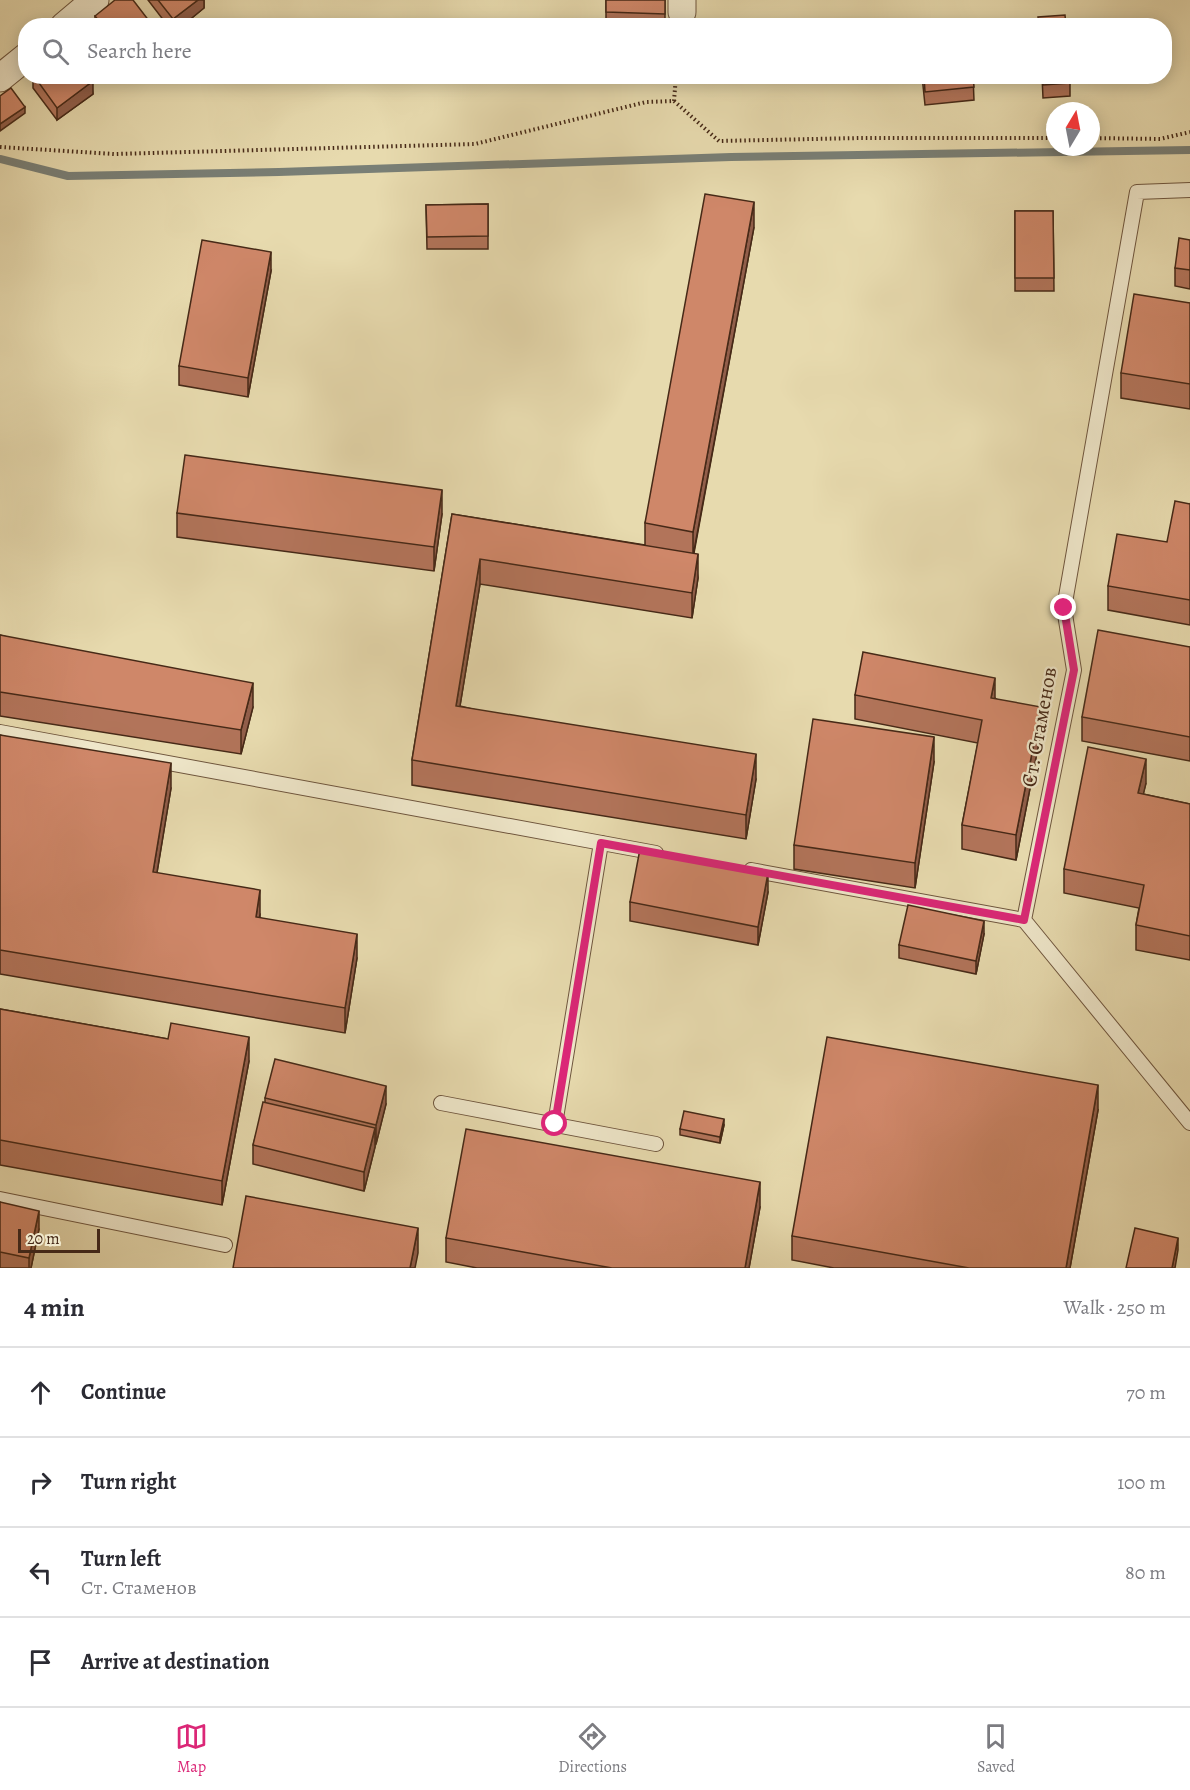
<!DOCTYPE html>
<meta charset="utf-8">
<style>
body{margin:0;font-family:Alegreya,serif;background:#f7f7f7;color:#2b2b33}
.compass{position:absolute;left:1046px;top:102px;width:54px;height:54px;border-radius:50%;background:#fff;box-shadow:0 3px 15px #0003;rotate:10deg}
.scale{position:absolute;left:18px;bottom:15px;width:82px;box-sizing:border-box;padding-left:6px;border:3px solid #462917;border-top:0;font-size:16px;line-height:21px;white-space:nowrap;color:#462917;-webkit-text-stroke:4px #efe7ca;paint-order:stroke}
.stop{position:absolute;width:18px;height:18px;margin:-14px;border:4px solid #db2777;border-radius:50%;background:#fff}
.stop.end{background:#db2777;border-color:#fff;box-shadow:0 2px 6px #0008}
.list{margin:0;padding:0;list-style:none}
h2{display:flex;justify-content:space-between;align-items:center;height:78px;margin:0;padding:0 24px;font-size:26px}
h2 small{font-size:20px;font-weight:400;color:#7c7c81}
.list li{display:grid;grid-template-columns:39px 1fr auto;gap:18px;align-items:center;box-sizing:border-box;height:90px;padding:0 24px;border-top:2px solid #e1e1e2}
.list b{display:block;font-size:22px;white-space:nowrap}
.list p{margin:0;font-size:20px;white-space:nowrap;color:#7c7c81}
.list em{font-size:20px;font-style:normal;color:#7c7c81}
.icon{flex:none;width:33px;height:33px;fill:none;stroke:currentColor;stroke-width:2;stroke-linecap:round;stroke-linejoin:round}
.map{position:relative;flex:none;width:1190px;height:1268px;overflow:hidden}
.search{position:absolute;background:#fff;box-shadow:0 3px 15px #0003;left:18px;right:18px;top:18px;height:66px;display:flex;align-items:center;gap:15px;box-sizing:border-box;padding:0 21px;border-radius:24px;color:#7c7c81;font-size:22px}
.sheet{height:438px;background:#fff}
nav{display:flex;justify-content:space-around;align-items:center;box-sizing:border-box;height:84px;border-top:2px solid #e1e1e2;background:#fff;font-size:16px;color:#7c7c81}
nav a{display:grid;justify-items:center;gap:3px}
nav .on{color:#db2777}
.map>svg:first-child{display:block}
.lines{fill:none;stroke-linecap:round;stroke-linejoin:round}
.stream{stroke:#797f76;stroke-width:8}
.lane-casing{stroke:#6e553d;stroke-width:16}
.street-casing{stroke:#6e553d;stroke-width:29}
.path{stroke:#462917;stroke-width:4;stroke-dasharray:1.5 3;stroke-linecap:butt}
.lane{stroke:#efe7ca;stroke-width:14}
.street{stroke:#efe7ca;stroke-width:27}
.wall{fill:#b2745a;stroke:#462917;stroke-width:1.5}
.shaded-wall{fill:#915e4a;stroke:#462917;stroke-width:1.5}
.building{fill:#cf8769;stroke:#462917;stroke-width:1.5}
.route{stroke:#db2777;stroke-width:8}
.labels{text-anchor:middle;stroke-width:4.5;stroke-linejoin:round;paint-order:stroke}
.street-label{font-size:21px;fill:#462917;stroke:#efe7ca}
</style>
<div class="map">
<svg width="1190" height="1268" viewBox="0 0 1190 1268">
<rect width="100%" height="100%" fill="#e7daae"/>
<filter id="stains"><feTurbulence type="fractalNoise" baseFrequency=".00333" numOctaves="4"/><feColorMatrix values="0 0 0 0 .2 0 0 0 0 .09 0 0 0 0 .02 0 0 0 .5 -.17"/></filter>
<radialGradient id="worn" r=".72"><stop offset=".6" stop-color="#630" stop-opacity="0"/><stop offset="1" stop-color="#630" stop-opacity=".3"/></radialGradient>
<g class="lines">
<!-- stream -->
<path class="stream" d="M0,159l68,17 211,-4 452,-15 459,-7"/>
<!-- lane casing -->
<g class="lane-casing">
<g id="lane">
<path d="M1190,190l-53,2 -73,416 10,62 -50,250 166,203"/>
<path d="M0,732l656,121"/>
<path d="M751,870l273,50"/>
<path d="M441,1103l215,41"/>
<path d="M555,1124l46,-281"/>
<path d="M0,1199l225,46"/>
</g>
</g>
<!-- street casing -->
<g class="street-casing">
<g id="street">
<path d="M682,12v-12"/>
<path d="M64,26l31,-26"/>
<path d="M0,78l26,-21"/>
</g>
</g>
<!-- path -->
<g class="path">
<path d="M674,101l2,-25"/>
<path d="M1091,138l69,1 30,-7"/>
<path d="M0,147l114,7 361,-10 171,-42 28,-1 45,40 141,-3h195"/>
</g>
<!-- lane -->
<use href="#lane" class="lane"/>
<!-- street -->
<use href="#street" class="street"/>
</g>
<!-- wall -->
<g class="wall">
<path d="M148,0h56v8l-22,18h-14z"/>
<path d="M606,0h59v26l-59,-2z"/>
<path d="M95,16l58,10h-58z"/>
<path d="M33,76h57l3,18 -36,26 -24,-32z"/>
<path d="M922,76h51l1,24 -49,5z"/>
<path d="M1042,76h28v20l-27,2z"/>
<path d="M488,204v45h-61l-1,-44z"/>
<path d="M1015,211h38l1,80h-39z"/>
<path d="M754,227l-60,326 4,25 -6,40 -212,-34 -20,122 296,73 -10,60 -334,-54v-25l40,-246 193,31v-22z"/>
<path d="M1190,240v49l-15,-3v-18z"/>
<path d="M271,271l-23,126 -69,-12v-19z"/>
<path d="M1190,303v106l-69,-11v-25z"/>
<path d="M1190,504v121l-82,-15v-24l59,-44z"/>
<path d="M177,513l265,1 -8,57 -257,-34z"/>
<path d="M0,635l253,72 -12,47 -241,-38z"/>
<path d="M1190,647v114l-108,-20v-24z"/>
<path d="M855,695l140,3 46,34 -25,128 -54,-11v-24l16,-82 -123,-24z"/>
<path d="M0,735l171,53 -14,85 103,41v4l97,40 -12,75 -345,-59z"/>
<path d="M934,762l-19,126 -121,-19v-24z"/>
<path d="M1146,783l-3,11 47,10v156l-54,-10v-25l3,-17 -75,-15v-24z"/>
<path d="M768,892l-10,53 -128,-24v-19z"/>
<path d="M984,934l-8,40 -77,-16v-13z"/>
<path d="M0,1009l168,30 81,22 -27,144 -222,-40z"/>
<path d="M265,1098l121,6 -10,40 -1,-1v4l-11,44 -111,-27v-19l12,-42z"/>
<path d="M1098,1110l-28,158h-236l-42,-8v-24z"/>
<path d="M724,1125l-4,18 -40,-8v-6z"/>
<path d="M0,1202l39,27 -8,39h-31z"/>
<path d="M760,1207l-11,61h-272l-31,-6v-24z"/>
</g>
<!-- shaded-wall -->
<g class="shaded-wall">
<path d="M198,0h6v8l-22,18h-9v-7z"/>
<path d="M93,81v13l-36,26v-12z"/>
<path d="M25,107v6l-25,18v-7z"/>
<path d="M754,202v25l-61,329v-24z"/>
<path d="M271,252v19l-23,126v-19z"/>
<path d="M442,490v24l-8,57v-24z"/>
<path d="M698,554v24l-6,40v-25z"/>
<path d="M480,559v25l-24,146v-24z"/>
<path d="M995,678v24l-4,-4z"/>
<path d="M253,683v24l-12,47v-24z"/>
<path d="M1041,707v25l-25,128v-25z"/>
<path d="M934,737v25l-19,126v-25z"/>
<path d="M756,754v25l-10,60v-24z"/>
<path d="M1146,759v24l-8,34v-24z"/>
<path d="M171,763v25l-18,108v-24z"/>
<path d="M768,873v19l-10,53v-18z"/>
<path d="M260,890v24l-4,27v-24z"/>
<path d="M984,921v13l-8,40v-13z"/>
<path d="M357,934v24l-12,75v-25z"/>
<path d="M249,1037v24l-27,144v-24z"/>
<path d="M1098,1085v25l-28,158h-4z"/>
<path d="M386,1086v18l-10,40v-19z"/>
<path d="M724,1119v6l-4,18v-6z"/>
<path d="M375,1128v19l-11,44v-19z"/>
<path d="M760,1182v25l-11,61h-4z"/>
<path d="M39,1211v18l-8,39h-2v-10z"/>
<path d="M418,1228v25l-3,15h-5z"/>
<path d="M1178,1238v12l-3,18h-3z"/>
</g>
<!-- building -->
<g class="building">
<path d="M115,0h18l20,26h-50l-8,-10z"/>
<path d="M158,0h40l-25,19z"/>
<path d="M606,0h59v14l-59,-2z"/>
<path d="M1065,15l1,11h-27l-1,-9z"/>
<path d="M34,76h56l3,5 -36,27z"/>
<path d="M924,76h49l1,11 -49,5z"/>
<path d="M1043,76h27v7l-27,2z"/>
<path d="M11,88l14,19 -25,17v-28z"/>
<path d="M705,194l49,8 -61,330 -48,-9z"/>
<path d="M488,204v32l-61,1 -1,-32z"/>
<path d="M1015,211h38l1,67h-39z"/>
<path d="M1179,238l11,2v30l-15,-2z"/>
<path d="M202,240l69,12 -23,126 -69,-12z"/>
<path d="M1134,294l56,9v81l-69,-11z"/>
<path d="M185,455l257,35 -8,57 -257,-34z"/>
<path d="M1175,501l15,3v96l-82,-14 9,-52 50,8z"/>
<path d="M452,514l246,40 -6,39 -212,-34 -24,147 300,48 -10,61 -334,-55z"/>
<path d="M1098,630l92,17v90l-108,-20z"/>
<path d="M0,635l253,48 -12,47 -241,-38z"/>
<path d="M863,652l132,26 -4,20 50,9 -25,128 -54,-10 20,-105 -127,-25z"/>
<path d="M813,719l121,18 -19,126 -121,-18z"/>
<path d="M0,735l171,28 -18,109 107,18 -4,27 101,17 -12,74 -345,-58z"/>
<path d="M1088,747l58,12 -8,34 52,11v132l-54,-11 8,-40 -80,-16z"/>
<path d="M640,849l128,24 -10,54 -128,-25z"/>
<path d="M908,905l76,16 -8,40 -77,-16z"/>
<path d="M0,1009l168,30 3,-16 78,14 -27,144 -222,-41z"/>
<path d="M827,1037l271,48 -32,183h-97l-177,-32z"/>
<path d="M275,1059l111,27 -10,39 -111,-27z"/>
<path d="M263,1102l112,26 -11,44 -111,-27z"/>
<path d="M684,1111l40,8 -4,18 -40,-8z"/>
<path d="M466,1129l294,53 -15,86h-133l-166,-30z"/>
<path d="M246,1196l172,32 -8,40h-177z"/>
<path d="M0,1202l39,9 -10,47 -29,-6z"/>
<path d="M1135,1228l43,10 -6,30h-46z"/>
</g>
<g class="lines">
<!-- route -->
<path class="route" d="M555,1124l46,-281 423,77 50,-250 -10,-62"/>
</g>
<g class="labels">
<!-- street labels -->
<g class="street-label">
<text transform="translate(1039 727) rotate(-80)" y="7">Ст. Стаменов</text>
</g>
</g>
<rect width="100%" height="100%" filter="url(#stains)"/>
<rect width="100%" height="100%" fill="url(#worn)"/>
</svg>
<svg class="compass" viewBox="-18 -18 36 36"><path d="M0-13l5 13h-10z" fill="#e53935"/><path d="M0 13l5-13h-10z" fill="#7c7c81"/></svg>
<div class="scale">20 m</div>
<div class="stop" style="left:555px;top:1124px"></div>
<div class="stop end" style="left:1064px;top:608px"></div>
<div class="search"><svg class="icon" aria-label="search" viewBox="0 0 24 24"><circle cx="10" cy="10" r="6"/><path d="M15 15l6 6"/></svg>Search here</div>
</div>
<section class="sheet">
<h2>4 min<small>Walk · 250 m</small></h2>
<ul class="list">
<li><svg class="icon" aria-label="ahead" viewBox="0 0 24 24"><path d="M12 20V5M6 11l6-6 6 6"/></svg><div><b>Continue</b></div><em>70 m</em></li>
<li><svg class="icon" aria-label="right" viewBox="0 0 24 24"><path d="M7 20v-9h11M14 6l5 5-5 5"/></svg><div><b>Turn right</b></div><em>100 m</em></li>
<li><svg class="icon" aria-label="left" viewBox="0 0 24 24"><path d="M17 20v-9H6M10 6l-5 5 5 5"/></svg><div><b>Turn left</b><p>Ст. Стаменов</p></div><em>80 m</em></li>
<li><svg class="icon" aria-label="arrive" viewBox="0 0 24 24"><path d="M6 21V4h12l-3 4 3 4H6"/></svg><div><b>Arrive at destination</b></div></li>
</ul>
</section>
<nav>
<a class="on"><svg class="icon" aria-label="map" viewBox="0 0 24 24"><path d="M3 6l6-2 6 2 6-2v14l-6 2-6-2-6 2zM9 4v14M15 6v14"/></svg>Map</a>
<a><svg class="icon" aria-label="directions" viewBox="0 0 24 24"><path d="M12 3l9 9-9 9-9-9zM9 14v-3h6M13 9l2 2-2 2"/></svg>Directions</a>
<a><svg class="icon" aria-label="saved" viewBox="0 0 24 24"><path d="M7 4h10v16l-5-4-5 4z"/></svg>Saved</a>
</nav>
